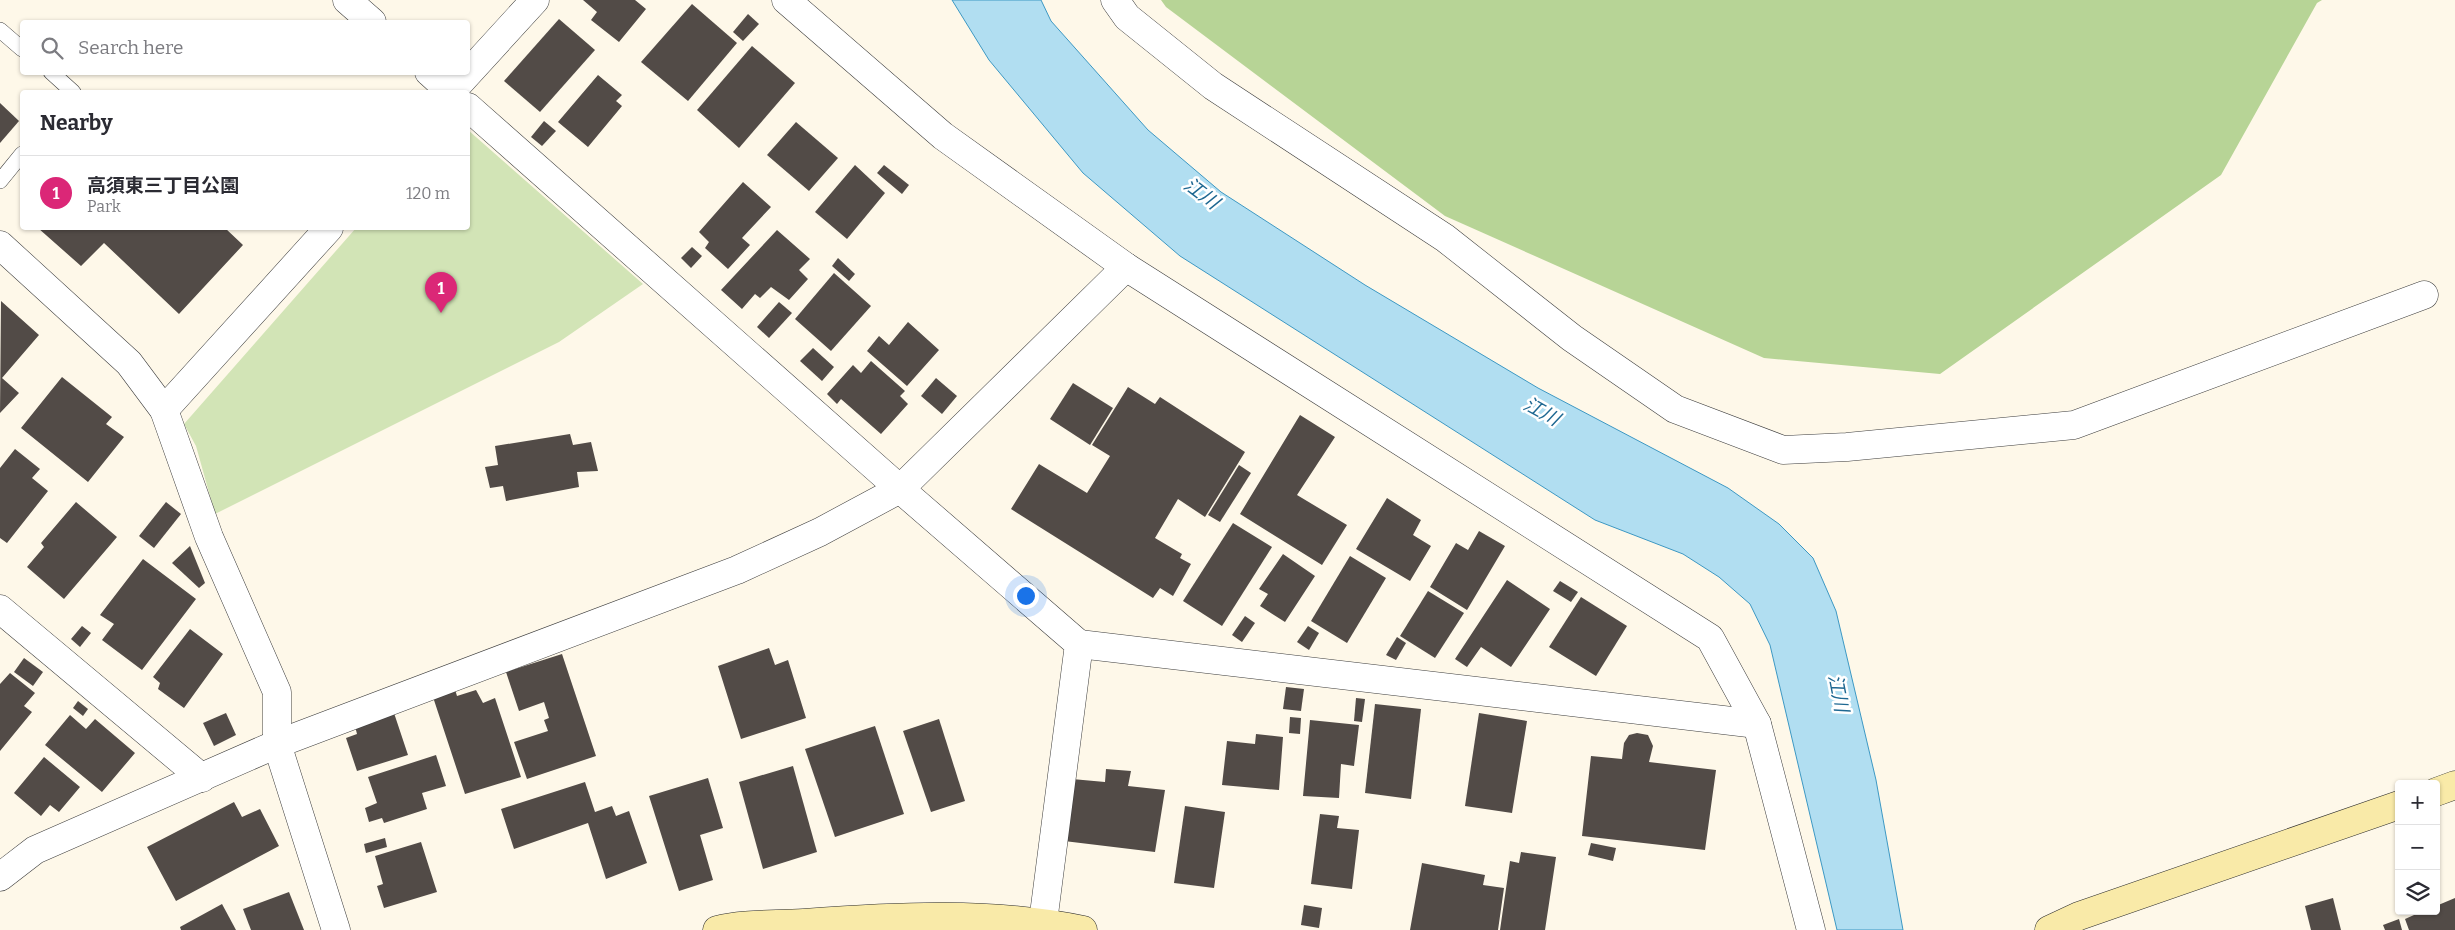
<!DOCTYPE html>
<meta charset="utf-8">
<style>
body{margin:0;font-family:Bitter,"Noto Sans JP",serif;background:#f2f2f3;color:#2b2b33}
.controls{position:absolute;right:15px;bottom:15px;display:grid;overflow:hidden;border-radius:5px;box-shadow:0 1px 4px #0004}
.controls button{width:45px;height:45px;display:grid;place-items:center;padding:0;border:0;border-bottom:1px solid #e1e1e2;background:#fff;color:#2b2b33;font:25px sans-serif}
.you{position:absolute;left:1025px;top:595px;width:18px;height:18px;margin:-12px;border:4px solid #fff;border-radius:50%;background:#1a73e8;box-shadow:0 0 0 8px #1a73e833}
.badge{display:grid;place-items:center;width:32px;height:32px;border-radius:50%;background:#db2777;color:#fff;font-size:16px;font-weight:700}
.pin{position:absolute;translate:-50% -41px;filter:drop-shadow(0 1px 2px #0008)}
.pin::after{content:'';position:absolute;top:26px;width:18px;height:15px;background:inherit;clip-path:polygon(0 0,100% 0,50% 100%)}
.list{margin:0;padding:0;list-style:none}
h2{display:flex;justify-content:space-between;align-items:center;height:65px;margin:0;padding:0 20px;font-size:21px}
h2 small{font-size:16px;font-weight:400;color:#7c7c81}
.list li{display:grid;grid-template-columns:32px 1fr auto;gap:15px;align-items:center;box-sizing:border-box;height:75px;padding:0 20px;border-top:1px solid #e1e1e2}
.list b{display:block;font-size:19px;white-space:nowrap}
.list p{margin:0;font-size:16px;white-space:nowrap;color:#7c7c81}
.list em{font-size:16px;font-style:normal;color:#7c7c81}
.icon{flex:none;width:28px;height:28px;fill:none;stroke:currentColor;stroke-width:2;stroke-linecap:round;stroke-linejoin:round}
.map{position:relative;flex:none;width:2455px;height:930px;overflow:hidden}
.search{position:absolute;background:#fff;box-shadow:0 1px 4px #0004;left:20px;top:20px;width:450px;height:55px;display:flex;align-items:center;gap:12px;box-sizing:border-box;padding:0 18px;border-radius:5px;color:#7c7c81;font-size:19px}
.panel{position:absolute;background:#fff;box-shadow:0 1px 4px #0004;left:20px;top:90px;width:450px;height:140px;border-radius:5px}
.map>svg:first-child{display:block}
.green{fill:#d2e4b6}
.forest{fill:#b7d496}
.water{fill:#b1def1;stroke:#3d98c3}
.building{fill:#524b47}
.lines{fill:none;stroke-linecap:round;stroke-linejoin:round}
.lane-casing{stroke:#3d3d3d;stroke-width:16}
.street-casing{stroke:#3d3d3d;stroke-width:29}
.secondary-casing{stroke:#2c2c2c;stroke-width:29}
.lane{stroke:#fff;stroke-width:15}
.street{stroke:#fff;stroke-width:28}
.secondary{stroke:#f9eaa8;stroke-width:28}
.labels{text-anchor:middle;stroke-width:5;stroke-linejoin:round;paint-order:stroke}
.water-label{font-size:19px;font-style:italic;fill:#1e6892;stroke:#fff}
</style>
<div class="map">
<svg width="2455" height="930" viewBox="0 0 2455 930">
<rect width="100%" height="100%" fill="#fef8e9"/>
<!-- green -->
<path class="green" d="M468,130l175,154 -84,58 -344,172 -19,-68 -12,-22 172,-196h112z"/>
<!-- forest -->
<path class="forest" d="M1161,0h1161l-5,3 -96,172 -281,199 -176,-16 -319,-142 -279,-209z"/>
<!-- water -->
<path class="water" d="M952,0h89l10,21 97,109 73,62 144,93 173,103 190,100 51,36 34,34 23,53 40,169 27,150h-66l-67,-285 -20,-41 -31,-27 -36,-23 -88,-34 -415,-264 -97,-83 -94,-113z"/>
<!-- building -->
<g class="building">
<path d="M583,0h52l11,9 -27,33 -28,-22 6,-8z"/>
<path d="M692,4l45,39 -49,58 -47,-39z"/>
<path d="M748,14l11,10 -16,17 -10,-9z"/>
<path d="M559,19l36,31 -55,62 -36,-31z"/>
<path d="M752,46l43,37 -56,65 -42,-38z"/>
<path d="M598,75l24,20 -6,6 6,5 -34,41 -30,-25z"/>
<path d="M0,103l19,18 -19,22z"/>
<path d="M544,121l12,10 -14,15 -11,-9z"/>
<path d="M796,122l42,36 -29,33 -42,-36z"/>
<path d="M855,165l30,28 -38,46 -32,-27z"/>
<path d="M884,165l25,20 -7,9 -25,-21z"/>
<path d="M743,182l28,25 -29,31 8,7 -22,24 -23,-21 4,-6 -10,-10z"/>
<path d="M38,228h187l18,17 -64,69 -75,-71 -23,23z"/>
<path d="M777,230l33,29 -11,11 9,9 -19,21 -18,-13 -11,11 -5,-4 -13,15 -21,-19z"/>
<path d="M692,247l10,9 -11,12 -10,-10z"/>
<path d="M838,258l17,16 -6,7 -17,-15z"/>
<path d="M834,273l37,33 -40,45 -36,-32z"/>
<path d="M1,301l38,34 -37,43 17,15 -19,20z"/>
<path d="M779,302l13,11 -23,25 -12,-11z"/>
<path d="M908,322l31,28 -32,36 -40,-35 12,-15 10,9z"/>
<path d="M813,348l21,19 -12,14 -22,-20z"/>
<path d="M871,361l34,30 -5,5 8,8 -27,30 -40,-35 -4,5 -10,-10 26,-29 8,8z"/>
<path d="M62,377l50,40 -6,7 18,13 -36,45 -67,-54z"/>
<path d="M936,378l21,18 -15,18 -21,-18z"/>
<path d="M1073,383l40,25 -23,37 -40,-26z"/>
<path d="M1128,387l27,17 5,-7 85,55 -40,65 -27,-18 -23,39 27,16 -2,4 11,6 -18,32 -13,-8 -7,10 -142,-89 28,-45 48,29 23,-37 -18,-11z"/>
<path d="M1300,415l35,22 -38,58 50,30 -25,40 -82,-51z"/>
<path d="M570,434l3,11 18,-3 7,29 -21,1 2,15 -73,14 -3,-15 -13,2 -5,-21 13,-2 -3,-19z"/>
<path d="M15,449l25,20 -8,9 16,13 -41,52 -7,-5v-70z"/>
<path d="M1239,465l12,8 -31,49 -12,-7z"/>
<path d="M1387,498l34,22 -8,15 18,11 -21,35 -54,-32z"/>
<path d="M76,502l41,35 -53,62 -37,-32 17,-20 -3,-4z"/>
<path d="M166,502l15,12 -27,34 -15,-12z"/>
<path d="M1233,523l39,24 -50,79 -39,-25z"/>
<path d="M1479,531l26,15 -38,64 -37,-23 26,-44 12,7z"/>
<path d="M190,546l15,37 -6,5 -27,-25z"/>
<path d="M1283,554l32,22 -30,46 -25,-16 8,-12 -9,-5z"/>
<path d="M1350,556l36,22 -39,65 -36,-22z"/>
<path d="M143,559l53,40 -54,71 -40,-30 12,-16 -14,-9z"/>
<path d="M1507,580l43,29 -39,58 -30,-20 -14,20 -12,-8z"/>
<path d="M1560,581l18,11 -7,10 -18,-11z"/>
<path d="M1428,591l36,22 -29,45 -35,-22z"/>
<path d="M1581,597l46,29 -31,50 -47,-29z"/>
<path d="M1245,616l10,7 -13,19 -10,-7z"/>
<path d="M82,626l9,7 -11,14 -9,-8z"/>
<path d="M1308,626l11,7 -10,17 -12,-8z"/>
<path d="M190,629l33,25 -39,54 -26,-19 2,-6 -7,-6z"/>
<path d="M1397,637l9,6 -10,17 -10,-5z"/>
<path d="M769,648l6,17 13,-5 18,58 -65,21 -23,-73z"/>
<path d="M562,654l34,102 -69,23 -13,-37 34,-11 -4,-11 5,-2 -5,-16 -25,9 -13,-39z"/>
<path d="M24,658l19,14 -10,14 -19,-14z"/>
<path d="M10,673l25,20 -11,13 8,6 -32,39v-67z"/>
<path d="M453,683l4,13 19,-6 7,13 12,-5 26,79 -56,17 -34,-103z"/>
<path d="M1286,687l18,2 -3,22 -18,-2z"/>
<path d="M1356,698l9,1 -3,23 -8,-1z"/>
<path d="M78,701l10,8 -5,7 -10,-8z"/>
<path d="M1375,704l46,5 -10,90 -46,-6z"/>
<path d="M393,710l15,45 -51,16 -11,-33 11,-4 -3,-12z"/>
<path d="M226,713l10,22 -22,11 -11,-23z"/>
<path d="M1479,713l48,8 -15,92 -47,-7z"/>
<path d="M70,715l16,14 9,-10 40,34 -33,39 -57,-47z"/>
<path d="M1290,717l11,1 -1,16 -11,-1z"/>
<path d="M939,719l26,82 -34,11 -28,-81z"/>
<path d="M1310,720l49,5 -5,41 -13,-2 -2,34 -36,-2z"/>
<path d="M875,726l29,88 -69,23 -30,-88z"/>
<path d="M1637,733l11,2 5,11 -4,16 67,8 -11,80 -123,-14 9,-80 31,3 2,-16 5,-8z"/>
<path d="M1256,734l27,3 -4,53 -57,-5 5,-44 28,3z"/>
<path d="M436,755l10,31 -24,7 5,16 -43,14 -2,-5 -13,4 -4,-14 12,-5 -9,-26z"/>
<path d="M44,757l36,30 -21,25 -9,-7 -9,11 -27,-23z"/>
<path d="M793,766l24,86 -54,17 -24,-87z"/>
<path d="M1106,769l25,2 -3,15 37,4 -10,62 -91,-11 8,-62 33,3z"/>
<path d="M708,778l15,50 -23,7 13,45 -34,11 -30,-95z"/>
<path d="M585,782l10,30 17,-6 4,10 13,-5 18,52 -41,16 -18,-56 -74,26 -13,-40z"/>
<path d="M234,802l8,15 18,-8 19,37 -103,55 -29,-54z"/>
<path d="M1185,806l40,6 -11,76 -40,-5z"/>
<path d="M1320,814l19,2 -2,12 22,2 -7,59 -41,-5z"/>
<path d="M385,838l2,9 -21,6 -2,-9z"/>
<path d="M421,842l16,50 -53,16 -7,-22 6,-2 -8,-28z"/>
<path d="M1591,843l25,5 -3,13 -25,-6z"/>
<path d="M1521,852l35,5 -11,73h-45l10,-69 9,2z"/>
<path d="M1422,863l63,12 -2,10 21,3 -6,42h-88z"/>
<path d="M289,892l15,38h-53l-8,-21z"/>
<path d="M2333,898l8,32h-30l-6,-24z"/>
<path d="M2455,898v32h-46l-4,-11 18,-8h13v-5z"/>
<path d="M222,904l14,26h-55l-1,-3z"/>
<path d="M1304,905l18,3 -3,20 -18,-3z"/>
<path d="M2399,919l3,11h-17l-2,-5z"/>
</g>
<g class="lines">
<!-- lane casing -->
<g class="lane-casing">
<g id="lane">
<path d="M0,30l22,19"/>
<path d="M51,72l22,20"/>
<path d="M0,181l22,-27"/>
</g>
</g>
<!-- street casing -->
<g class="street-casing">
<g id="street">
<path d="M347,0l25,22"/>
<path d="M786,0l157,136 183,131 584,371 47,86 54,206"/>
<path d="M1115,0l12,17 86,69 232,152 127,100 103,71 108,41 64,-3 227,-22 350,-130"/>
<path d="M429,72l22,20"/>
<path d="M451,92l84,-92"/>
<path d="M468,107l432,382 179,155 -36,278"/>
<path d="M0,245l129,118 35,47 45,127 68,155v52l59,186"/>
<path d="M164,410l165,-182"/>
<path d="M0,609l202,169"/>
<path d="M1079,644l678,80"/>
<path d="M0,877l35,-27 242,-106 460,-174 83,-38 80,-43 226,-222"/>
</g>
</g>
<!-- secondary casing -->
<g class="secondary-casing">
<g id="secondary">
<path d="M2436,792l19,-7"/>
<path d="M717,930c27,-7 58,-5 87,-7 93,-7 187,-12 279,7"/>
<path d="M2049,930l30,-14 320,-111"/>
</g>
</g>
<!-- lane -->
<use href="#lane" class="lane"/>
<!-- street -->
<use href="#street" class="street"/>
<!-- secondary -->
<use href="#secondary" class="secondary"/>
</g>
<g class="labels">
<!-- water labels -->
<g class="water-label">
<text transform="translate(1202 193) rotate(37)" y="7">江川</text>
<text transform="translate(1542 411) rotate(29)" y="7">江川</text>
<text transform="translate(1839 693) rotate(79)" y="7">江川</text>
</g>
</g>
</svg>
<div class="controls">
<button>+</button>
<button>−</button>
<button><svg class="icon" aria-label="layers" viewBox="0 0 24 24"><path d="M12 4l9 5-9 5-9-5zM3 14l9 5 9-5"/></svg></button>
</div>
<div class="you"></div>
<div class="pin badge" style="left:441px;top:313px">1</div>
<div class="search"><svg class="icon" aria-label="search" viewBox="0 0 24 24"><circle cx="10" cy="10" r="6"/><path d="M15 15l6 6"/></svg>Search here</div>
<section class="panel">
<h2>Nearby<small></small></h2>
<ul class="list">
<li><span class="badge">1</span><div><b>高須東三丁目公園</b><p>Park</p></div><em>120 m</em></li>
</ul>
</section>
</div>
